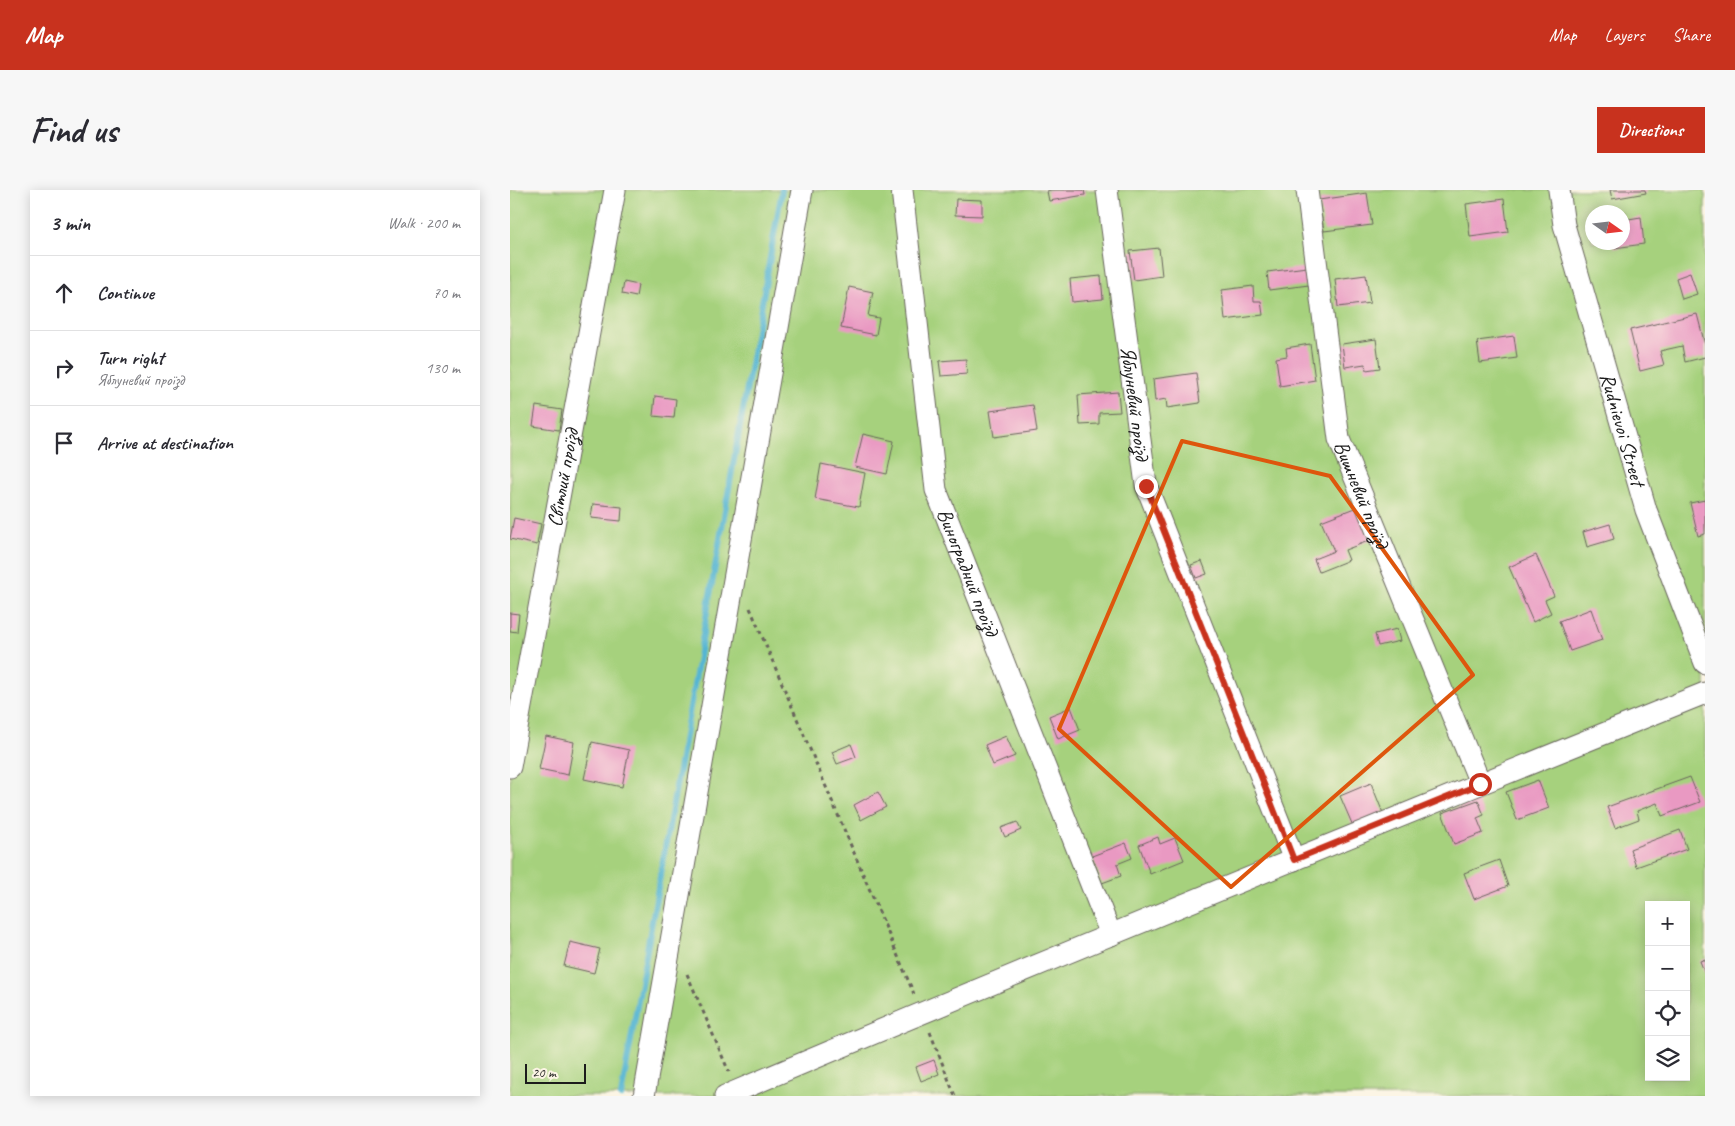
<!DOCTYPE html>
<meta charset="utf-8">
<style>
body{margin:0;font-family:Caveat,sans-serif;background:#f7f7f7;color:#2b2b33}
.controls{position:absolute;right:15px;bottom:15px;display:grid;overflow:hidden;border-radius:0px;box-shadow:0 2px 12px #0003}
.controls button{width:45px;height:45px;display:grid;place-items:center;padding:0;border:0;border-bottom:1px solid #e1e1e2;background:#fff;color:#2b2b33;font:25px sans-serif}
.compass{position:absolute;left:1075px;top:15px;width:45px;height:45px;border-radius:50%;background:#fff;box-shadow:0 2px 12px #0003;rotate:104deg}
.scale{position:absolute;left:15px;bottom:12px;width:61px;box-sizing:border-box;padding-left:5px;border:2px solid #1c1c1c;border-top:0;font-size:14px;line-height:18px;white-space:nowrap;color:#1c1c1c;-webkit-text-stroke:4px #fcf5e5;paint-order:stroke}
.stop{position:absolute;width:15px;height:15px;margin:-11px;border:4px solid #c8321e;border-radius:50%;background:#fff}
.stop.end{background:#c8321e;border-color:#fff;box-shadow:0 1px 5px #0008}
.list{margin:0;padding:0;list-style:none}
h2{display:flex;justify-content:space-between;align-items:center;height:65px;margin:0;padding:0 20px;font-size:21px}
h2 small{font-size:16px;font-weight:400;color:#7c7c81}
.list li{display:grid;grid-template-columns:32px 1fr auto;gap:15px;align-items:center;box-sizing:border-box;height:75px;padding:0 20px;border-top:1px solid #e1e1e2}
.list b{display:block;font-size:19px;white-space:nowrap}
.list p{margin:0;font-size:16px;white-space:nowrap;color:#7c7c81}
.list em{font-size:16px;font-style:normal;color:#7c7c81}
.icon{flex:none;width:28px;height:28px;fill:none;stroke:currentColor;stroke-width:2;stroke-linecap:round;stroke-linejoin:round}
.map{position:relative;flex:none;width:1195px;height:906px;overflow:hidden;border-radius:0px}
header{display:flex;align-items:center;gap:30px;box-sizing:border-box;height:70px;padding:0 25px;background:#c8321e;color:#fff}
header strong{font-size:24px}
nav{display:flex;gap:28px;margin-inline-start:auto;font-size:18px}
.intro{display:flex;align-items:center;justify-content:space-between;box-sizing:border-box;height:120px;padding:0 30px}
h1{margin:0;font-size:35px}
.button{padding:12px 22px;border-radius:0px;background:#c8321e;color:#fff;font-size:18px;font-weight:700}
main{display:flex;gap:30px;padding:0 30px}
aside{flex:1;background:#fff;border-radius:0px;box-shadow:0 2px 12px #0003}
.map>svg:first-child{display:block}
.green{fill:#a6d17d;stroke:#61764c;fill-rule:evenodd}
.lines{fill:none;stroke-linecap:round;stroke-linejoin:round}
.stream{stroke:#54b5d3;stroke-width:6}
.building{fill:#e999c2}
.minor-casing{stroke:#67645b;stroke-width:23}
.path{stroke:#67645b;stroke-width:3;stroke-dasharray:4 4;stroke-linecap:butt}
.minor{stroke:#fff;stroke-width:21}
.route{stroke:#c8321e;stroke-width:6}
.marked{fill:none;stroke:#de560d;stroke-width:4;stroke-linejoin:round}
.labels{text-anchor:middle;stroke-width:5;stroke-linejoin:round;paint-order:stroke}
.street-label{font-size:21px;fill:#1c1c1c;stroke:#fcf5e5}
</style>
<header>
<strong>Map</strong>
<nav><a>Map</a><a>Layers</a><a>Share</a></nav>
</header>
<div class="intro"><h1>Find us</h1><a class="button">Directions</a></div>
<main>
<aside>
<h2>3 min<small>Walk · 200 m</small></h2>
<ul class="list">
<li><svg class="icon" aria-label="ahead" viewBox="0 0 24 24"><path d="M12 20V5M6 11l6-6 6 6"/></svg><div><b>Continue</b></div><em>70 m</em></li>
<li><svg class="icon" aria-label="right" viewBox="0 0 24 24"><path d="M7 20v-9h11M14 6l5 5-5 5"/></svg><div><b>Turn right</b><p>Яблуневий проїзд</p></div><em>130 m</em></li>
<li><svg class="icon" aria-label="arrive" viewBox="0 0 24 24"><path d="M6 21V4h12l-3 4 3 4H6"/></svg><div><b>Arrive at destination</b></div></li>
</ul>
</aside>
<div class="map">
<svg width="1195" height="906" viewBox="0 0 1195 906">
<rect width="100%" height="100%" fill="#fcf5e5"/>
<filter id="ink" filterUnits="userSpaceOnUse"><feTurbulence type="fractalNoise" baseFrequency=".02" numOctaves="2"/><feDisplacementMap in="SourceGraphic" scale="10" xChannelSelector="R" yChannelSelector="G"/><feConvolveMatrix kernelMatrix="1 2 1 2 8 2 1 2 1" color-interpolation-filters="sRGB"/></filter>
<filter id="wash" filterUnits="userSpaceOnUse"><feTurbulence type="fractalNoise" baseFrequency=".0096" numOctaves="4" result="noise"/><feDisplacementMap in="SourceGraphic" scale="20" xChannelSelector="R" yChannelSelector="G"/><feGaussianBlur stdDeviation="1.12" result="paint"/><feColorMatrix in="noise" values="0 0 0 0 0 0 0 0 0 0 0 0 0 0 0 0 0 1.4 0 .05"/><feComposite in="paint" operator="in"/></filter>
<g filter="url(#wash)">
<rect width="100%" height="100%" fill="#f2eacf"/>
<!-- green -->
<path class="green" d="M0,0h1195v906h-1195zM1082,22h30v30h-30zM1139,715h37v172h-37z"/>
<g class="lines">
<!-- stream -->
<path class="stream" d="M111,906l161,-906"/>
</g>
<g id="blocks">
<!-- building -->
<g class="building">
<path d="M541,0h33l1,5 -36,6 -2,-10z"/>
<path d="M1100,0h35l1,3 -34,6z"/>
<path d="M857,3l5,32 -48,6 -5,-31z"/>
<path d="M446,9l26,1v16l-27,-1z"/>
<path d="M994,9l4,33 -38,5 -4,-33z"/>
<path d="M1131,27l3,27 -30,4 -1,-6h9v-22z"/>
<path d="M649,58l3,28 -28,4 -4,-29z"/>
<path d="M797,77l2,18 -40,5 -2,-18z"/>
<path d="M1180,83l7,21 -15,5 -6,-21z"/>
<path d="M856,85l4,28 -32,4 -3,-28z"/>
<path d="M591,86l2,23 -31,3 -2,-23z"/>
<path d="M114,92l14,3 -2,12 -14,-3z"/>
<path d="M743,96l1,15h7l2,14 -38,5 -3,-30z"/>
<path d="M339,97l24,5 -5,24 11,2 -3,17 -35,-7z"/>
<path d="M1187,124l8,31v12l-20,5 -3,-16 -22,5 4,14 -24,6 -10,-41z"/>
<path d="M1004,146l3,22 -37,5 -3,-22z"/>
<path d="M866,149l4,29 -14,2 -1,-6 -20,3 -3,-23z"/>
<path d="M800,154l5,36 -35,6 -4,-28 11,-2 -1,-8z"/>
<path d="M456,169l1,15 -26,2 -2,-15z"/>
<path d="M686,183l4,30 -33,5 -1,-9 -11,2 -2,-22z"/>
<path d="M608,202l2,20 -21,1v11l-19,1 -2,-30z"/>
<path d="M145,206l21,3 -2,19 -21,-2z"/>
<path d="M523,215l4,26 -43,6 -4,-26z"/>
<path d="M26,216l26,4 -3,20 -26,-4z"/>
<path d="M353,244l31,7 -7,33 -32,-7z"/>
<path d="M311,274l44,9 -6,34 -44,-8z"/>
<path d="M1195,310v34l-7,2 -8,-33z"/>
<path d="M83,314l29,3 -1,14 -30,-3z"/>
<path d="M847,317l14,33 -26,10 4,10 -30,12 -5,-13 20,-8 -13,-30z"/>
<path d="M4,328l27,6 -4,21 -27,-6z"/>
<path d="M1100,334l4,15 -27,8 -4,-15z"/>
<path d="M1026,365l18,41 -9,4 6,13 -18,9 -24,-55z"/>
<path d="M692,371l5,13 -11,4 -5,-13z"/>
<path d="M1081,419l11,31 -32,11 -11,-30z"/>
<path d="M0,423l9,1 -2,18 -7,-1z"/>
<path d="M887,439l3,12 -22,5 -3,-12z"/>
<path d="M561,517l9,23 -22,9 -9,-23z"/>
<path d="M36,546l28,6 -6,33 -29,-6z"/>
<path d="M496,546l9,20 -22,9 -8,-20z"/>
<path d="M82,552l37,8 -7,37 -38,-8z"/>
<path d="M341,554l5,13 -19,7 -5,-12z"/>
<path d="M1180,587l10,25 -38,14 -5,-13 -20,8 2,8 -24,9 -8,-21z"/>
<path d="M1028,590l11,28 -32,12 -11,-28z"/>
<path d="M861,593l12,30 -30,13 -13,-30z"/>
<path d="M368,602l8,15 -25,13 -7,-15z"/>
<path d="M968,610l6,15 -7,3 6,15 -29,11 -12,-31z"/>
<path d="M507,632l4,8 -16,7 -4,-9z"/>
<path d="M1170,640l7,19 -51,18 -6,-18z"/>
<path d="M648,647l2,7 15,-6 9,22 -34,14 -11,-29z"/>
<path d="M616,653l6,15 -15,6 4,12 -19,7 -10,-27z"/>
<path d="M989,670l9,26 -34,13 -10,-26z"/>
<path d="M60,752l30,7 -6,24 -30,-7z"/>
<path d="M1195,769v15l-5,-13z"/>
<path d="M424,870l5,14 -18,7 -5,-14z"/>
</g>
</g>
</g>
<g filter="url(#ink)">
<use href="#blocks" fill-opacity="0" stroke="#67645b" stroke-width="1"/>
<g class="lines">
<!-- minor casing -->
<g class="minor-casing">
<g id="minor">
<path id="s1" d="M392,0l34,300 175,445"/>
<path id="s2" d="M597,0l39,295 148,375"/>
<path id="s3" d="M797,0l32,249 141,344"/>
<path id="s4" d="M1049,0l5,35 82,285 59,153"/>
<path id="s5" d="M0,577l105,-577"/>
<path d="M134,906l158,-906"/>
<path d="M215,906c325,-138 652,-271 980,-403"/>
</g>
</g>
<!-- path -->
<g class="path">
<path d="M240,418l164,386"/>
<path d="M177,784l42,98"/>
<path d="M420,842l25,64"/>
</g>
<!-- minor -->
<use href="#minor" class="minor"/>
</g>
</g>
<g class="lines" filter="url(#ink)">
<!-- route -->
<path class="route" d="M636,296l148,374 186,-76"/>
</g>
<!-- marked area -->
<path class="marked" d="M672,251l148,35 143,199 -242,212 -172,-158z"/>
<g class="labels">
<!-- street labels -->
<g class="street-label">
<text dy="7" stroke="none"><textPath href="#s2" startOffset="215">Яблуневий проїзд</textPath></text>
<text dy="7" stroke="none"><textPath href="#s4" startOffset="248">Rudnievoi Street</textPath></text>
<text dy="7" stroke="none"><textPath href="#s5" startOffset="294">Світлий проїзд</textPath></text>
<text dy="7" stroke="none"><textPath href="#s3" startOffset="311">Вишневий проїзд</textPath></text>
<text dy="7" stroke="none"><textPath href="#s1" startOffset="390">Виноградний проїзд</textPath></text>
</g>
</g>
</svg>
<div class="controls">
<button>+</button>
<button>−</button>
<button><svg class="icon" aria-label="locate" viewBox="0 0 24 24"><circle cx="12" cy="12" r="6"/><path d="M12 2v4M12 18v4M2 12h4M18 12h4"/></svg></button>
<button><svg class="icon" aria-label="layers" viewBox="0 0 24 24"><path d="M12 4l9 5-9 5-9-5zM3 14l9 5 9-5"/></svg></button>
</div>
<svg class="compass" viewBox="-18 -18 36 36"><path d="M0-13l5 13h-10z" fill="#e53935"/><path d="M0 13l5-13h-10z" fill="#7c7c81"/></svg>
<div class="scale">20 m</div>
<div class="stop" style="left:970px;top:594px"></div>
<div class="stop end" style="left:636px;top:296px"></div>
</div>
</main>
